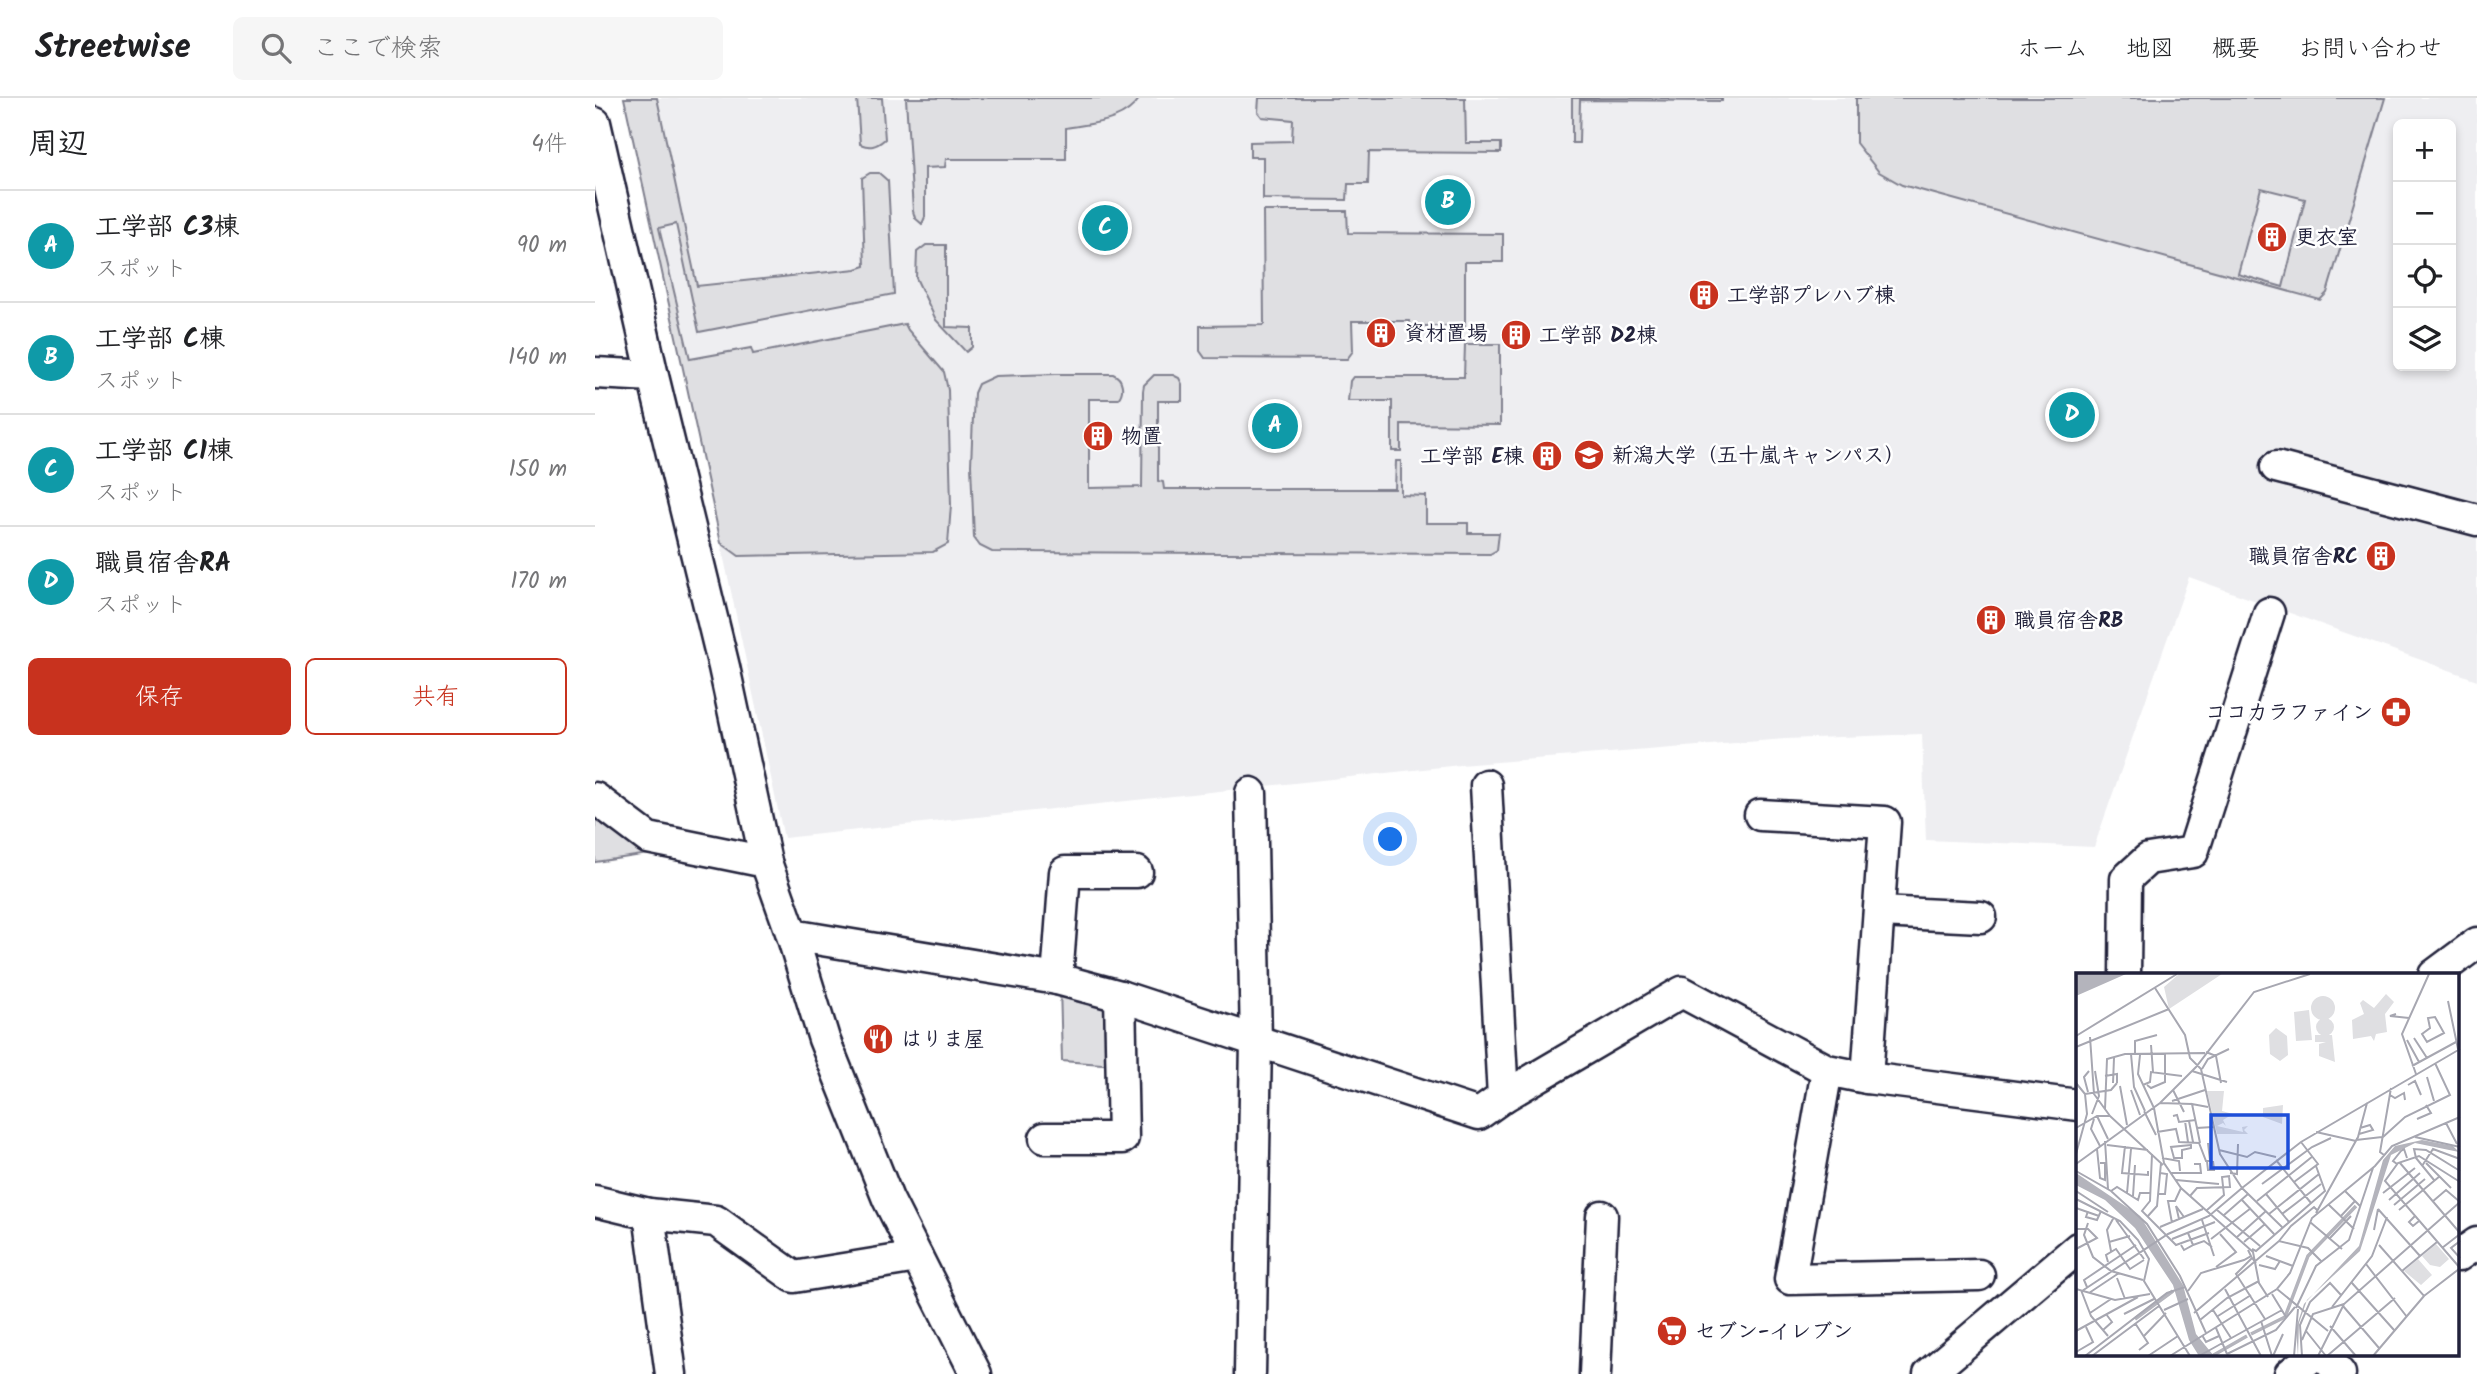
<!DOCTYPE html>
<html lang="ja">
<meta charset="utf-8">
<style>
body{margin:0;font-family:Kalam,"Klee One",sans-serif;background:#f6f6f6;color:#202124}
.controls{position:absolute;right:21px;top:21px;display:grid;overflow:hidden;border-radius:10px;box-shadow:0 4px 10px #0003}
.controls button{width:63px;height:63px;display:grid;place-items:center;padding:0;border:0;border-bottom:2px solid #e0e0e0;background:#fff;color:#202124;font:35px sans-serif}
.you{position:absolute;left:796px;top:742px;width:24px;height:24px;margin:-18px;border:5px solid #fff;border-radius:50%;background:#1a73e8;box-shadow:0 0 0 10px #1a73e833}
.badge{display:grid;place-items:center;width:46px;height:46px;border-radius:50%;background:#c8321e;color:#fff;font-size:23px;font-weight:700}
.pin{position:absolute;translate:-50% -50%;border:4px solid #fff;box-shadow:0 2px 7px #0006}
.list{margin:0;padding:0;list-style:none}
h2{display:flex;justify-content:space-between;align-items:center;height:91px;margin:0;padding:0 28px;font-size:30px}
h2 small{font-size:23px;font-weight:400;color:#757577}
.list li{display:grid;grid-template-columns:46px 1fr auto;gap:21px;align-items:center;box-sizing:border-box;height:112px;padding:0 28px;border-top:2px solid #e0e0e0}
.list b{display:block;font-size:26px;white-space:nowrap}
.list p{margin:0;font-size:23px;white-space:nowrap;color:#757577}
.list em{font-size:23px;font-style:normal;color:#757577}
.actions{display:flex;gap:14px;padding:21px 28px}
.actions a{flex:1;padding:16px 0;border:2px solid #c8321e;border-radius:10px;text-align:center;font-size:24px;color:#c8321e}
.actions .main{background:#c8321e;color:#fff}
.icon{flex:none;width:38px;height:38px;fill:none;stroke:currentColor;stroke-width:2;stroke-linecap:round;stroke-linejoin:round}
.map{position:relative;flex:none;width:1882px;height:1276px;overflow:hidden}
header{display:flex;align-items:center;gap:42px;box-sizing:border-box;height:98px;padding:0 35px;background:#fff;border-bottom:2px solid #e0e0e0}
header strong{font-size:33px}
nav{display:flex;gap:38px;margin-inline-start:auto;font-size:24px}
.search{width:490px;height:63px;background:#f6f6f6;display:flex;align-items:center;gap:18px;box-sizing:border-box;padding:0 24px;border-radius:10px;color:#757577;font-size:26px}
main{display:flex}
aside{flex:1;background:#fff}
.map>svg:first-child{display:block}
.built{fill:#eeeef1;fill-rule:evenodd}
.green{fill:#dfdfe2;stroke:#80808e;stroke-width:2;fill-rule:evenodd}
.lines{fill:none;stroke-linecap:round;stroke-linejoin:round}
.minor-casing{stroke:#22223b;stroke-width:35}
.minor{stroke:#fff;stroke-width:30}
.labels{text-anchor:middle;stroke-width:5;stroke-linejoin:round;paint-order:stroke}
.poi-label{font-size:21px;font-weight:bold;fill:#22223b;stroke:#fff;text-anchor:start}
.inset-river{fill:none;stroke:#b4b4bc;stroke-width:3.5}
.inset-road{fill:none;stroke:#a7a7b1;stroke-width:2}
.view{fill:#1d4ed8;fill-opacity:0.15;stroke:#1d4ed8;stroke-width:3.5}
.inset-edge{fill:none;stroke:#22223b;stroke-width:3.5}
</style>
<header>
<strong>Streetwise</strong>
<div class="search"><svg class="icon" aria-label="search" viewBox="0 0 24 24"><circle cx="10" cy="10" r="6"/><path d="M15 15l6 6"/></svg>ここで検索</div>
<nav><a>ホーム</a><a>地図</a><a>概要</a><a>お問い合わせ</a></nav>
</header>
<main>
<aside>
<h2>周辺<small>4件</small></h2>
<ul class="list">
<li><span class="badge" style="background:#0f9aa8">A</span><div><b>工学部 C3棟</b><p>スポット</p></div><em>90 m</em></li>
<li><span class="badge" style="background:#0f9aa8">B</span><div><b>工学部 C棟</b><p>スポット</p></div><em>140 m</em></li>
<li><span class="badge" style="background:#0f9aa8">C</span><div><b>工学部 C1棟</b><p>スポット</p></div><em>150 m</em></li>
<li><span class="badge" style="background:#0f9aa8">D</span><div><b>職員宿舎RA</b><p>スポット</p></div><em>170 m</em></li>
</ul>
<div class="actions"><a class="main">保存</a><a>共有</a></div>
</aside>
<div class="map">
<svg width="1882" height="1276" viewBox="0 0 1882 1276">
<rect width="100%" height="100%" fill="#fff"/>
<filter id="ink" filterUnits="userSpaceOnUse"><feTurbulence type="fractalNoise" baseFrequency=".0143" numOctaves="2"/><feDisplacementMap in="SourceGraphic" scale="14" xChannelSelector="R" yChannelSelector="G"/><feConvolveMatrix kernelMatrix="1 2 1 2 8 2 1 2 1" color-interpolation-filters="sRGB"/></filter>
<g filter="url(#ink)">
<!-- built -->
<path class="built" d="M30,0h1852v582l-288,-103 -95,270 -168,-7 -4,-106 -137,5 -325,26 -676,73zM1803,26h53v242h-53z"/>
<!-- green -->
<g class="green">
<path d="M29,0h33l40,188 159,-17 9,-3 -3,-88 8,-5h9l9,8 6,113 -195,38 -23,-108 -17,4 31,131 61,-11 2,6 152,-30 3,6 36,42 4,18 3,115 -3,39 -15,8 -194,4 -18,-13z"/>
<path d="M262,0h25l3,41c-9,8 -15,9 -25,5z"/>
<path d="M311,0h234c-17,25 -47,25 -74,30v31h-120l-1,8 -20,1v49l-3,7 -7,-6 -2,-7z"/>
<path d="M664,0h206l1,45h35v10l-132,-1 -1,32h-20l-1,16 -84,-1v-42h-13v-15l42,-1 1,-21 -31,-3 -4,-5z"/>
<path d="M977,0h150v3l-142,-1 -1,43h-7z"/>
<path d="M1261,0h529l-58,195 -7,7 -418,-115 -23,-13 -23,-29zM1666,90l44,11 -22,88 -45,-13z"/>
<path d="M668,113h84l1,22 155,1v28h-38v64h-55v-5h-58l1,30 -6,8 -142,-1 -5,-7v-25l64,-1z"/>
<path d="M331,147h20v82l26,1v19l-6,5 -30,-32 -20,-42 1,-26z"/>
<path d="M870,246h35v81l-99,-1v27h-9v-50h-44l2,-20 3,-4h111z"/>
<path d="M461,276h57c10,4 12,17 5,25h-29v89l53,-1 1,-96 1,-6 10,-10h19l6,3 3,6v17h-24v80l5,1 1,7h231l1,-28h5v34l25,1v27h42v10h31l-2,17 -7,4 -498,-2 -12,-6 -6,-8 -3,-73 3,-72 4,-9 17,-8z"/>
<path d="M0,700l50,36 4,20 -54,8z"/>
<path d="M465,887l55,14v66l-53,-4z"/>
</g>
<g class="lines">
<!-- minor casing -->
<g class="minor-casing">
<g id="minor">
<path d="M0,25l58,253 71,291 42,195 26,73 32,104 64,160 88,175"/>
<path d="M0,275l58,3"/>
<path d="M1681,369l201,53"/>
<path d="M891,687l17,312"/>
<path d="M0,700l53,40 118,24"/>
<path d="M1165,717l125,7 -18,256"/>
<path d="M1285,814l101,5"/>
<path d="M197,837l265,44 63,17 359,118 24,-17 179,-105 145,78 40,8 211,27"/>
<path d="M1530,877l1,-96 22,-20 45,-7 76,-239"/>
<path d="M1839,877l43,-32"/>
<path d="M462,881l8,-107h72"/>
<path d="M1232,972l-37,209 189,-4"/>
<path d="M450,1040h78l-3,-142"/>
<path d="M0,1103l54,13 67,7 78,56 123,-20"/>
<path d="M54,1116l22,160"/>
<path d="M1863,1158l19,-13"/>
<path d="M1729,1257l16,19"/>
<path d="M655,1276l6,-332 -5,-249"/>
<path d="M1000,1276l7,-158"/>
<path d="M1334,1276l149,-126"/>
<path d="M1695,1276l24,-19"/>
</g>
</g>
<!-- minor -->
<use href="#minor" class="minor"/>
</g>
</g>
<!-- icons -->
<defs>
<g id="building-disc" transform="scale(1.575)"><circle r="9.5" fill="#c8321e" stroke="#fff"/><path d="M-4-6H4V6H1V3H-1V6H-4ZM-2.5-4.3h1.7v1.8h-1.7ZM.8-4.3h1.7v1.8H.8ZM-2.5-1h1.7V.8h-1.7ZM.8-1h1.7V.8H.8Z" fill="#fff"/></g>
<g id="university-disc" transform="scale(1.575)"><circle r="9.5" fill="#c8321e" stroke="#fff"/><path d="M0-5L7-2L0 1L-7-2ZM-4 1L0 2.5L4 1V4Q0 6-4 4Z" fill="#fff"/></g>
<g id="pharmacy-disc" transform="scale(1.575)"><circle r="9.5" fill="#c8321e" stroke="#fff"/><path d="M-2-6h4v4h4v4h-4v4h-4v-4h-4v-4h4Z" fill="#fff"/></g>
<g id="restaurant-disc" transform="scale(1.575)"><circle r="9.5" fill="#c8321e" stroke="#fff"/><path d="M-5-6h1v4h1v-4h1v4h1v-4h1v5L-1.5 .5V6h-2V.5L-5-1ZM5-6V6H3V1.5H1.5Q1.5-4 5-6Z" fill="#fff"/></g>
<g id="supermarket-disc" transform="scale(1.575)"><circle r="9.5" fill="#c8321e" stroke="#fff"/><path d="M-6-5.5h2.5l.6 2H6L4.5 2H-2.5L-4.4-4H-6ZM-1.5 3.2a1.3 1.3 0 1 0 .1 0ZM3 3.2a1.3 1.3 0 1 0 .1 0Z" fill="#fff"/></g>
</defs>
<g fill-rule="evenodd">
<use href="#building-disc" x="1677" y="139"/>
<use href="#building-disc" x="1109" y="197"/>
<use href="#building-disc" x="786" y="235"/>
<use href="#building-disc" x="921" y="237"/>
<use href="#building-disc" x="503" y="338"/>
<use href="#university-disc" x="994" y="357"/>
<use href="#building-disc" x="952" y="358"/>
<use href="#building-disc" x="1786" y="458"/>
<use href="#building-disc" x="1396" y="522"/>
<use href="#pharmacy-disc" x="1801" y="614"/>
<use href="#restaurant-disc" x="283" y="941"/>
<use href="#supermarket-disc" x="1077" y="1233"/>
</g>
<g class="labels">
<!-- poi labels -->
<g class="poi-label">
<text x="1700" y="146">更衣室</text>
<text x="1132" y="204">工学部プレハブ棟</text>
<text x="809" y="242">資材置場</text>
<text x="944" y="244">工学部 D2棟</text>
<text x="526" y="345">物置</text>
<text x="1017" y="364">新潟大学（五十嵐キャンパス）</text>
<text x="929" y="365" text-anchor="end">工学部 E棟</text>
<text x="1763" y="465" text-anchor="end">職員宿舎RC</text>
<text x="1419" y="529">職員宿舎RB</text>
<text x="1778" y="621" text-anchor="end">ココカラファイン</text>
<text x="306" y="948">はりま屋</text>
<text x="1100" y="1240">セブン-イレブン</text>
</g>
</g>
<!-- overview -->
<g transform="translate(1481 875)">
<rect width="383" height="383" fill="#fff"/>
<path d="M103,1h43l-53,35 -5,-22zM310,21l8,8 -9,12 2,18 -11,2 -2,7 -3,-5 -18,3 -1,-19 12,-6 -4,-11 3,-3 11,8zM235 35a12 12 0 1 1 24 0a12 12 0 1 1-24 0ZM233,37l3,30 -16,1 -2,-29zM240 54a9 9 0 1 1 18 0a9 9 0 1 1-18 0ZM200,55l11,8 1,19 -8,6 -10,-7 -1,-19zM239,62h17l3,27 -16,-6v-12l7,-2h-11zM131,118h17l-2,20 11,3 -10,6 3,6 -3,-3 -6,3 26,6 -1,-5 6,-1 -4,4 4,4h-31zM207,132l-1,19 -19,-7v-9zM360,271l13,15 -9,8 -10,-2 -8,-9zM342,286l14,16 -11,10 -17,-14z" fill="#dfdfe2"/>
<path d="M0,1h50l-50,22zM346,167l31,6 6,6 -44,-9 -24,12 -31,96 -53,49 -8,23 -1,33 -2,-28 8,-24 55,-58 24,-86 12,-14zM0,200l64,43 43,69 13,49 18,22h-15l-10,-16 -16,-55 -38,-57 -30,-28 -29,-15z" fill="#b4b4bc"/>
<path class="inset-river" d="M59,346l38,-28M175,361l34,-17 23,-61 48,-50M136,383l35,-20"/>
<path class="inset-road" d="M372,28l10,48M320,41l-6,2 19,2M359,44l9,16 -17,9 -5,-8 8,-6 -2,-10zM0,63l101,-62M14,64l4,57 16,22M338,65l13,20M331,67l12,22M75,72l2,27M0,74l93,-38M130,79l10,4 5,27M55,81l3,33 11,24M59,82v-14l22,-6M64,82l-2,19 16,34 10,55 17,25 72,64 6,31 9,14M336,93l44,-24M126,96l6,-10 21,-10M116,98l35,11M340,101l-14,-40 27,-60M29,103l12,-2v9M351,104l7,24M0,110l9,11 2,20 -11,40M37,110l1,-25M67,112l7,-3 1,-10 31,4M71,112l4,3 14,-6v-28M332,112l7,-4 6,14M44,113l7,39M55,117l9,25M97,117l11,22M12,119l-4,-15 5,-6M9,121l26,-4 6,-7M314,122l5,3 9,-5 1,7M96,128l33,-11M84,130l32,1M29,136l2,-50 18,-5 80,-1M68,138l12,24M16,141l7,-18 -4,-25M21,143l11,23M97,143l4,-1 2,7 17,-2M18,146l-3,10 9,17M341,146l14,-6 -5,-8M109,148l3,21M113,148l4,21M370,150l11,21M0,155l21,-12h13l53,49M121,155l-5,-24 16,3M81,159l19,-3 3,13 20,1 7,18h4l-2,-18M240,159l40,9M283,161l14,-4 -3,-5 -10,3M307,164l22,-20 45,-22 -15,-32M339,164l45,10M280,167l26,-3M29,168l3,48M114,169l1,3v3l-9,2v8h-8l-3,-11 20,-2M124,170l-3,-15 16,-1M31,172l41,5M49,173l-3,27 26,2v-4M21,176l3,29 5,2v-17h-5M143,177l28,7 8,-5 21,5M76,181l-2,47 -8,10 34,34 33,-12M308,182l-4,-3 11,-64M86,185l17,3 1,10M200,187l35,43M131,188l1,9h6l-1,-9M324,190l60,70M350,190l25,25M0,191l84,-61 36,-36 58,-75 56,-18M321,191l-4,-3 8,-10 3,-2 3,9M346,193l11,-17 27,10M0,198l35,20 36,33 33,52 26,57M95,200h30l-1,-9h-6M154,200l7,1 1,-30M100,207l43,4M358,207l-18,-22 -2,-9 12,1 34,21M218,209l24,-18 -17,-22M384,209l-41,-26 -21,7 -13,18 75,87M186,211l50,-37 19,-9M0,218l32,21M35,218l6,-4 21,13 2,-7h10M269,218l15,15M51,220l4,-44M307,220l32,-25M82,221h7l2,-20 -7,-1M190,221l23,28M57,223l2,-31M114,223l7,-8 33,-1 -1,-11M0,226l44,22 18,19 11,19 -5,22 46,75M166,227l32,34M313,227l31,-27M181,228l56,-45M356,229l14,-12 14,12M253,232l25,24M318,232l31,-26M0,235l23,8M302,236l42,47M131,237l17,-15 -2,-18 8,-1M141,237l43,36M323,237l41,-34M12,238l-2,6 11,3 4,-9M240,240l42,-76 9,-34M193,241l50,-40M206,241l39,-30M148,242l24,-21M72,243l9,-10 4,-43M339,243l-6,6 4,4 6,-5M264,244l15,-16M103,246l-3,-13 8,11M40,247l28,39M126,247l12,36M234,249l32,27M12,250l-4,12 9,22 18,14 32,9M96,250l-4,-22h7l6,-13M84,254l43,-18M206,254l-40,-39 59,-46 159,-93M0,256h12l9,9 -21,11M298,257l4,-21M161,264l29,-26M254,265l21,-22M96,266l43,-17M135,266l40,-31M203,268l12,-15 23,-19 3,3M384,268l-9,7 9,10M33,269l21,-6M168,269l21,-18M105,272l3,5 9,-5 -5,-12M117,272l11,-4 8,6M303,272l45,51 35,-27M366,275l18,-14M176,276l4,2 69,-60 -9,-25M35,278l-4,-21 7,-13M190,283l27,10M32,289l-2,-7 10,-6 14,20 14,-9M180,290l-4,-5 -16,16 29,45M290,291l41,53M183,292l16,4 5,-8M140,294l20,-15 -16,-18M326,298l35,-29M41,305l8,21M276,310l42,47M11,314l-3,-7 52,-35M0,316l39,11 35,-6M149,316l36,67M201,316l51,42M5,317l10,26 17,20M6,318l86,-57 41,-18 33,-28 -22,-34 -19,-85 -11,-11 -5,-23 -30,-47M112,318l13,-18 43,-13 7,-4 -3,-6M13,320l30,-20M196,321l14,23M267,333l36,42M256,334l40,-51 15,-39M220,335l20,-42 33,-26 24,-72M88,337l24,-11M137,337l18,28M14,340l21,-14M118,340l85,-72 29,7 13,13M48,341l30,-15M142,343l33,-21M124,347l27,-22 32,-17M185,348l11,35M59,350l13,20 -9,7M254,353l26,30M140,355l11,26M27,357l9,-8 -6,-8M0,358l62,-34M230,358l20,25M126,362l4,7 13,-6M68,363l22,-23M226,367l11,-26 31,-10M0,379l17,-10 -7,-15M151,381l49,-24 19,-23M9,383l82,-63 18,-6M16,383l67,-50M72,383l30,-20M94,383l107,-67 13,-16 22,-55 63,-52 17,-20 68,-29M123,383l83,-46M197,383l10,-22M218,383l4,-47M226,383l-2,-31 10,-23 20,-19 11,12M242,383l26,-52 116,-102M251,383l68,-58M297,383l51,-60"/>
<path class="view" d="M135,142h77v53h-77z"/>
<rect width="383" height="383" class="inset-edge"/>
</g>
</svg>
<div class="controls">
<button>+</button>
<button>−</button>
<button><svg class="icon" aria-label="locate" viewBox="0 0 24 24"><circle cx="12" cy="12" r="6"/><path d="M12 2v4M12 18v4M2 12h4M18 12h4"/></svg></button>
<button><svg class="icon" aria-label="layers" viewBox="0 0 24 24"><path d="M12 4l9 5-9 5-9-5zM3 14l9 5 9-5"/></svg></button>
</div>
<div class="you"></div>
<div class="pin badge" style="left:680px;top:328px;background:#0f9aa8">A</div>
<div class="pin badge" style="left:853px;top:104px;background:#0f9aa8">B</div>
<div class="pin badge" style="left:510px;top:130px;background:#0f9aa8">C</div>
<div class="pin badge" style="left:1477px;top:317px;background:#0f9aa8">D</div>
</div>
</main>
